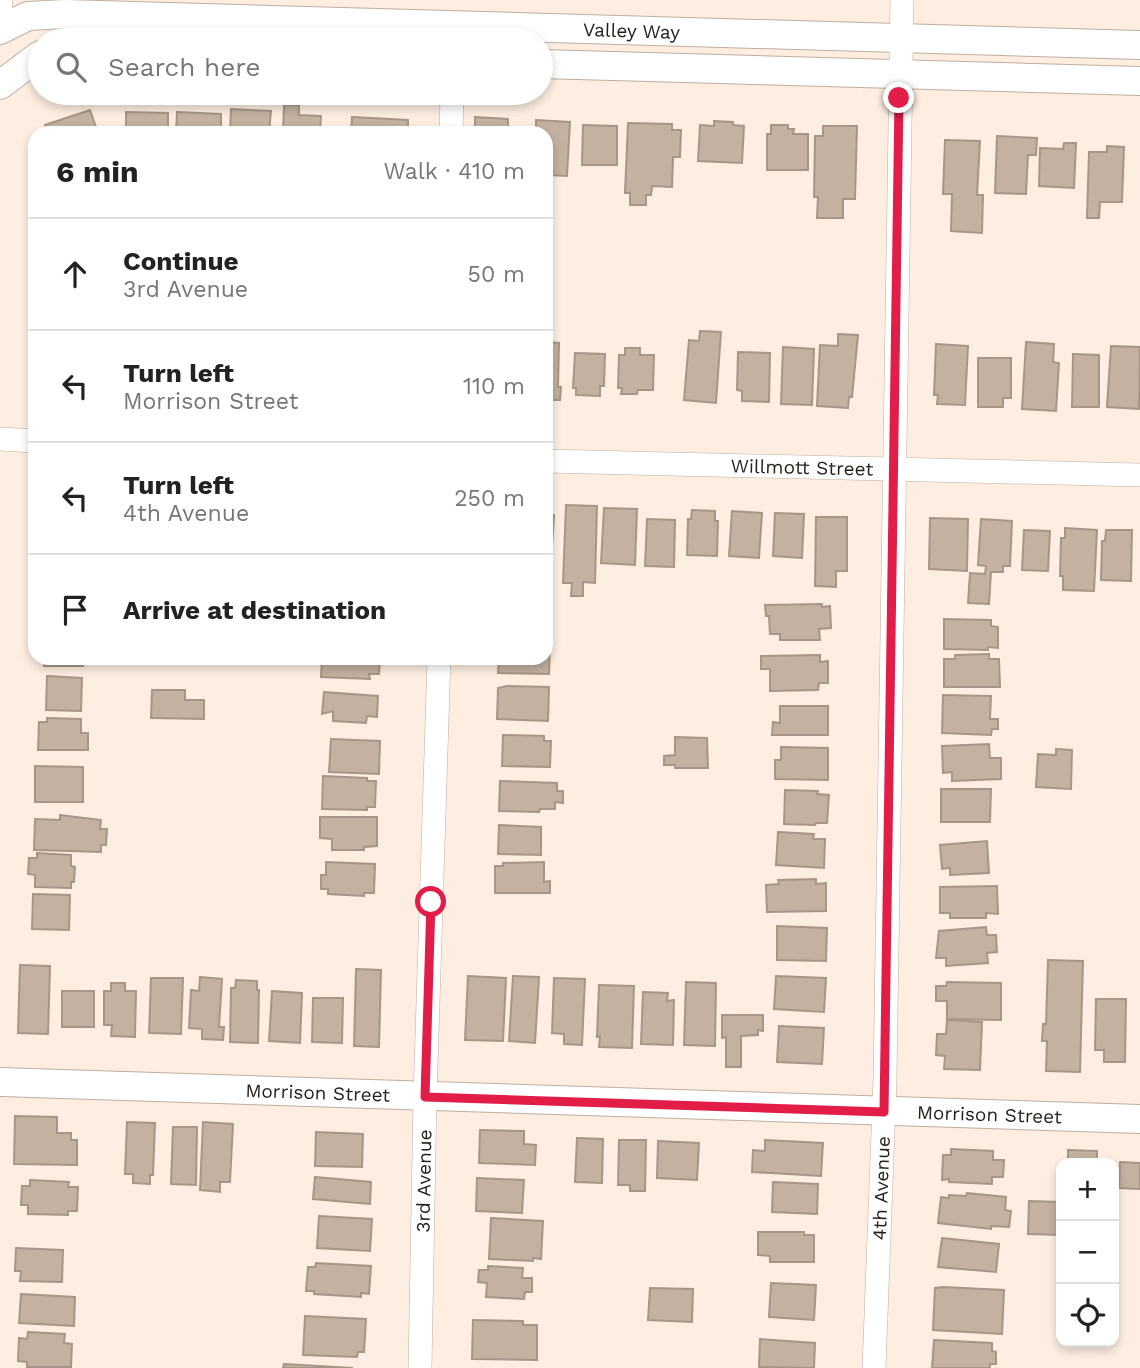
<!DOCTYPE html>
<meta charset="utf-8">
<style>
body{margin:0;font-family:"Work Sans",sans-serif;background:#f2f2f2;color:#222}
.controls{position:absolute;right:21px;bottom:21px;display:grid;overflow:hidden;border-radius:14px;box-shadow:0 4px 10px #0003}
.controls button{width:63px;height:63px;display:grid;place-items:center;padding:0;border:0;border-bottom:2px solid #e0e0e0;background:#fff;color:#222;font:35px sans-serif}
.stop{position:absolute;width:21px;height:21px;margin:-16px;border:5px solid #e11d48;border-radius:50%;background:#fff}
.stop.end{background:#e11d48;border-color:#fff;box-shadow:0 2px 7px #0008}
.list{margin:0;padding:0;list-style:none}
h2{display:flex;justify-content:space-between;align-items:center;height:91px;margin:0;padding:0 28px;font-size:30px}
h2 small{font-size:23px;font-weight:400;color:#767676}
.list li{display:grid;grid-template-columns:46px 1fr auto;gap:21px;align-items:center;box-sizing:border-box;height:112px;padding:0 28px;border-top:2px solid #e0e0e0}
.list b{display:block;font-size:26px;white-space:nowrap}
.list p{margin:0;font-size:23px;white-space:nowrap;color:#767676}
.list em{font-size:23px;font-style:normal;color:#767676}
.icon{flex:none;width:38px;height:38px;fill:none;stroke:currentColor;stroke-width:2;stroke-linecap:round;stroke-linejoin:round}
.map{position:relative;flex:none;width:1140px;height:1368px;overflow:hidden}
.search{position:absolute;background:#fff;box-shadow:0 4px 10px #0003;left:28px;top:28px;width:525px;height:77px;display:flex;align-items:center;gap:18px;box-sizing:border-box;padding:0 24px;border-radius:38px;color:#767676;font-size:26px}
.panel{position:absolute;background:#fff;box-shadow:0 4px 10px #0003;left:28px;top:126px;width:525px;height:539px;border-radius:21px}
.map>svg:first-child{display:block}
.building{fill:#c3b1a2;stroke:#a79687;stroke-width:2}
.lines{fill:none;stroke-linecap:round;stroke-linejoin:round}
.minor-casing{stroke:#bfae9e;stroke-width:24}
.tertiary-casing{stroke:#bfae9e;stroke-width:30}
.minor{stroke:#fff;stroke-width:23}
.tertiary{stroke:#fff;stroke-width:28}
.route{stroke:#e11d48;stroke-width:9}
.labels{text-anchor:middle;stroke-width:7;stroke-linejoin:round;paint-order:stroke}
.street-label{font-size:19px;fill:#241e18;stroke:#fefefe}
</style>
<div class="map">
<svg width="1140" height="1368" viewBox="0 0 1140 1368">
<rect width="100%" height="100%" fill="#fdeee1"/>
<!-- building -->
<g class="building">
<path d="M284,105h15v10l22,1 -1,17h-37z"/>
<path d="M231,109l40,2 -2,22h-39z"/>
<path d="M90,110l8,23h-51l-2,-8z"/>
<path d="M126,112l42,1v20h-42z"/>
<path d="M177,112l44,2v19h-45z"/>
<path d="M352,117l56,3v13h-57z"/>
<path d="M475,117l33,2v14h-33z"/>
<path d="M536,120l34,2 -3,54 -19,-1 -2,-42h-10z"/>
<path d="M714,121l19,1v3l11,1 -2,37 -44,-2 2,-36 14,1z"/>
<path d="M628,123l44,1v6h9l-1,27h-7l-1,30 -20,-1 -1,9h-5v10h-16v-12h-5z"/>
<path d="M583,125l34,1v39h-35z"/>
<path d="M771,125h17v4h6l-1,5h15v36h-41v-36h4z"/>
<path d="M823,126h34l-2,73h-12v19h-26l1,-21h-4l1,-61h8z"/>
<path d="M997,136l40,2 -1,17h-8l-2,39 -31,-1z"/>
<path d="M945,140l35,1 -3,54h6l-1,38 -31,-2 1,-37h-9z"/>
<path d="M1064,143h12l-2,45 -35,-2 1,-38 23,1z"/>
<path d="M1107,146l17,1 -2,55h-22l-1,16h-12l2,-66h18z"/>
<path d="M700,331l21,1 -5,71 -32,-3 5,-60 10,1z"/>
<path d="M35,333v52h-2v-23h-3l1,-17h3z"/>
<path d="M838,334l20,1 -6,62h-3l-1,11 -31,-2 3,-61 18,1z"/>
<path d="M546,342l13,1 -1,44h3l-1,13h-14z"/>
<path d="M1026,342l28,2 -1,18 6,1 -3,48 -34,-2z"/>
<path d="M936,344l32,2 -3,59 -28,-1 1,-9h-4z"/>
<path d="M1111,346l29,1 -1,62 -32,-2z"/>
<path d="M783,347l31,2 -2,56 -31,-1z"/>
<path d="M625,348h15v7h14l-1,35h-15l-1,4h-16l1,-6h-4l1,-33h6z"/>
<path d="M738,352l32,1 -1,49 -27,-1v-10l-5,-1z"/>
<path d="M575,353l30,1 -1,32h-4v10l-24,-1v-7h-3z"/>
<path d="M1073,354l26,1v52h-27z"/>
<path d="M978,358h33v40h-8v9h-25z"/>
<path d="M566,505l31,1 -2,77 -12,-1v14h-12l1,-13h-9z"/>
<path d="M546,506l6,1 -1,8h3l-3,47h-5z"/>
<path d="M604,508l33,1 -2,56 -34,-2z"/>
<path d="M692,510l23,1v10h3l-1,35 -30,-1 1,-36h3z"/>
<path d="M732,511l30,2 -3,45 -30,-2z"/>
<path d="M775,513l29,1 -2,44 -29,-2z"/>
<path d="M816,517h31v54h-11v16l-21,-1z"/>
<path d="M930,518l38,1 -1,52 -38,-2z"/>
<path d="M647,519l28,1 -1,47 -29,-1z"/>
<path d="M981,519l31,2 -2,45h-7v6h-12l-2,32 -21,-1 2,-30 15,1 1,-8 -8,-1z"/>
<path d="M1065,528l32,2 -3,61 -31,-1v-14h-3l1,-38h4z"/>
<path d="M1024,530l26,1 -2,40 -26,-1z"/>
<path d="M1106,530h26l-1,51 -30,-1 1,-39h3z"/>
<path d="M822,604v3l8,-1 1,22 -12,1 1,11h-40v-6h-10l-1,-18h-3l-1,-11z"/>
<path d="M944,619l47,1v6l7,1v21l-10,-1v3l-44,-1z"/>
<path d="M546,644h4l-1,30 -51,-1 1,-15h47z"/>
<path d="M989,654v5h10l1,28h-56v-28h11v-4z"/>
<path d="M820,655v7l8,-1v22h-9l-1,7 -48,1v-22h-9v-13z"/>
<rect x="44" y="658" width="39" height="8"/>
<path d="M322,658h58l-1,16h-10l1,5 -49,-2z"/>
<path d="M47,676l35,2 -1,33 -35,-1z"/>
<path d="M507,686l42,1 -1,34 -51,-2 1,-31z"/>
<path d="M152,690h33v10h19v19l-53,-1z"/>
<path d="M324,692l54,4 -1,21 -10,-1 -1,7 -33,-2v-10l-11,3z"/>
<path d="M943,695l48,1 -1,23h8v10h-6l-1,6 -49,-2z"/>
<path d="M780,706h48v29h-56l1,-13 7,1z"/>
<path d="M47,718l34,1v14h7v17h-50l1,-28h8z"/>
<path d="M503,735l41,1v5h7l-1,26 -48,-1z"/>
<path d="M675,737l32,1 1,30h-33v-3h-11v-9l11,-1z"/>
<path d="M331,739l49,2 -1,33 -50,-2z"/>
<path d="M989,744l1,14h11v21l-49,2v-9l-9,1 -1,-27z"/>
<path d="M781,747l47,1v32l-53,-1v-19h6z"/>
<path d="M1056,749l16,1 -1,39 -35,-2 2,-33 18,1z"/>
<path d="M35,766l48,1v35h-48z"/>
<path d="M323,776l44,2v3h9l-1,26h-8v3l-45,-1z"/>
<path d="M500,781l57,2v8h6v12l-8,-1v7h-15l-1,3 -40,-1z"/>
<path d="M941,789h50l-1,33h-49z"/>
<path d="M785,790l33,1 -1,3 12,1 -2,28h-11l-1,2 -31,-1z"/>
<path d="M60,815l41,5 -1,9h7l-1,16h-5v7l-67,-2 1,-31 25,1z"/>
<path d="M320,817h57v29l-13,1v3h-32v-11l-12,-1z"/>
<path d="M499,825l42,2v28l-43,-1z"/>
<path d="M778,832l36,2 -1,5h12l-1,29 -48,-3z"/>
<path d="M987,841l2,32 -39,2v-7l-8,1 -2,-24z"/>
<path d="M37,853l34,2v11l4,1 -1,15h-3v6l-36,-1v-12l-7,-1 1,-16h8z"/>
<path d="M326,862l49,2 -1,29h-10v3l-36,-2v-5h-7v-14h5z"/>
<path d="M544,862v20l6,-1v12h-55v-27h8v-3z"/>
<path d="M816,879v5l10,-1v28l-59,1 -1,-27 13,-1 -1,-4z"/>
<path d="M997,886l1,28 -12,-1v5h-36v-5h-10v-26z"/>
<path d="M33,894l37,1 -1,35 -37,-1z"/>
<path d="M777,926l50,2 -1,33 -49,-1z"/>
<path d="M986,927l1,8h9l1,17 -10,1 1,10 -42,3v-8h-10l3,-27z"/>
<path d="M1048,960l35,1 -3,111 -34,-1 1,-30h-5l1,-17h3z"/>
<path d="M20,965l30,1 -2,68 -30,-1z"/>
<path d="M356,969l25,1 -2,77 -25,-1z"/>
<path d="M468,976l38,2 -3,63 -38,-1z"/>
<path d="M513,976l26,1 -4,66 -26,-2z"/>
<path d="M776,976l50,2 -2,34 -50,-3z"/>
<path d="M200,977l22,2 -3,48h5l-1,13 -21,-1v-10l-13,-1 2,-38 8,1z"/>
<path d="M151,978h32l-2,56 -32,-1z"/>
<path d="M554,978l31,1 -3,66 -18,-1v-10l-12,-1z"/>
<path d="M236,980l21,1v9h2l-1,53 -28,-1 1,-54h4z"/>
<path d="M686,982l30,1 -1,63 -31,-1z"/>
<path d="M947,982l54,1v37l-54,-1v-18h-11v-15h10z"/>
<path d="M111,983h14v8h11l-1,46 -24,-1 1,-11h-8v-34h7z"/>
<path d="M599,985l35,1 -2,62 -33,-1 1,-11 -3,1z"/>
<rect x="62" y="991" width="32" height="36"/>
<path d="M272,991l30,2 -2,50 -31,-2z"/>
<path d="M643,992l25,1 -1,8 7,-1 -1,45 -32,-1z"/>
<path d="M313,998h30l-1,45 -30,-1z"/>
<path d="M1096,999h30l-1,63h-21v-12h-9z"/>
<path d="M722,1015h41v16l-5,-1v5l-17,1v31h-15v-30l-4,1z"/>
<path d="M947,1020l35,2 -2,48 -36,-1 1,-13 -9,-1 1,-21h9z"/>
<path d="M779,1026l45,2 -2,36 -45,-2z"/>
<path d="M15,1116l42,1v16h14v7h6v25l-63,-1z"/>
<path d="M127,1122l28,1 -2,52h-3v9l-17,-1v-9h-8z"/>
<path d="M203,1122l30,2 -3,58h-10v10l-20,-2z"/>
<path d="M173,1127h24l-1,58 -25,-1z"/>
<path d="M480,1130l44,1v13l12,1 -1,20 -56,-2z"/>
<path d="M316,1132l47,2 -1,33 -47,-1z"/>
<path d="M577,1138l26,1 -1,44 -27,-1z"/>
<path d="M619,1140h27l-1,51h-15v-6h-12z"/>
<path d="M765,1140l58,3 -2,33 -69,-4 1,-22 12,1z"/>
<path d="M658,1141l41,2 -2,37 -40,-2z"/>
<path d="M951,1149l42,2v9h11l-1,17h-11v7l-43,-2v-3l-7,1 1,-25h8z"/>
<path d="M1068,1150l29,1v12h-29z"/>
<path d="M1120,1162l20,1v26l-21,-1z"/>
<path d="M315,1177l56,5 -1,22 -57,-5z"/>
<path d="M477,1178l47,2 -2,33 -46,-2z"/>
<path d="M30,1180l39,2 -1,5h10l-1,24h-9v4l-40,-1v-9h-7l1,-19h8z"/>
<path d="M773,1182l45,2 -1,30 -45,-2z"/>
<path d="M967,1193l39,4 -1,13 6,1 -2,16 -18,-1v3l-53,-6 3,-26 8,1v-3l17,1z"/>
<path d="M1029,1201l32,1 -1,33 -32,-1z"/>
<path d="M319,1216l53,3 -2,32 -53,-3z"/>
<path d="M491,1218l52,3 -2,38 -8,-1v3l-44,-2z"/>
<path d="M758,1232h46v3h10v27h-44v-6l-12,-1z"/>
<path d="M942,1238l57,6 -3,28 -58,-5z"/>
<path d="M16,1248l47,2 -1,32 -42,-1 1,-10h-6z"/>
<path d="M316,1263l55,3 -2,28 -8,-1v4l-47,-3v-3h-8l2,-24h7z"/>
<path d="M488,1266l35,2 -1,10h10v14h-7l-1,7 -38,-2 1,-14 -9,-1 1,-12h9z"/>
<path d="M771,1283l45,2 -2,35 -45,-3z"/>
<path d="M943,1287l61,3 -2,44 -69,-4 2,-42z"/>
<path d="M650,1288l43,1 -1,33 -44,-2z"/>
<path d="M21,1294l54,3 -1,29 -55,-3z"/>
<path d="M305,1316l61,3 -2,33h-6l-1,5 -54,-2z"/>
<path d="M473,1320l50,1v4h14v35l-65,-1z"/>
<path d="M28,1332l37,2 -1,9 8,1 -1,23h-44v-5l-9,-1 1,-23 8,1z"/>
<path d="M760,1339l55,4 -1,25 -55,-1z"/>
<path d="M934,1340l58,3v8l4,1v12h-6v4h-58z"/>
<path d="M284,1364l69,4h-70z"/>
</g>
<g class="lines">
<!-- minor casing -->
<g class="minor-casing">
<g id="minor">
<path d="M0,20l1,-20"/>
<path d="M451,133l1,-40"/>
<path d="M0,439l35,2"/>
<path id="s1" d="M546,461l594,14"/>
<path id="s2" d="M420,1368l5,-271 14,-439"/>
<path id="s3" d="M874,1368l11,-289 17,-1079"/>
</g>
</g>
<!-- tertiary casing -->
<g class="tertiary-casing">
<g id="tertiary">
<path id="s4" d="M0,30l28,-14 37,-2 1075,31"/>
<path d="M541,64l599,17"/>
<path d="M0,85l40,-30"/>
<path id="s5" d="M0,1082l1140,37"/>
</g>
</g>
<!-- minor -->
<use href="#minor" class="minor"/>
<!-- tertiary -->
<use href="#tertiary" class="tertiary"/>
</g>
<g class="lines">
<!-- route -->
<path class="route" d="M431,902l-6,195 459,15 15,-1014"/>
</g>
<g class="labels">
<!-- street labels -->
<g class="street-label">
<text dy="7" stroke="none"><textPath href="#s4" startOffset="635">Valley Way</textPath></text>
<text dy="7" stroke="none"><textPath href="#s1" startOffset="256">Willmott Street</textPath></text>
<text dy="7" stroke="none"><textPath href="#s5" startOffset="318">Morrison Street</textPath></text>
<text dy="7" stroke="none"><textPath href="#s5" startOffset="990">Morrison Street</textPath></text>
<text dy="7" stroke="none"><textPath href="#s2" startOffset="187">3rd Avenue</textPath></text>
<text dy="7" stroke="none"><textPath href="#s3" startOffset="180">4th Avenue</textPath></text>
</g>
</g>
</svg>
<div class="controls">
<button>+</button>
<button>−</button>
<button><svg class="icon" aria-label="locate" viewBox="0 0 24 24"><circle cx="12" cy="12" r="6"/><path d="M12 2v4M12 18v4M2 12h4M18 12h4"/></svg></button>
</div>
<div class="stop" style="left:431px;top:902px"></div>
<div class="stop end" style="left:899px;top:98px"></div>
<div class="search"><svg class="icon" aria-label="search" viewBox="0 0 24 24"><circle cx="10" cy="10" r="6"/><path d="M15 15l6 6"/></svg>Search here</div>
<section class="panel">
<h2>6 min<small>Walk · 410 m</small></h2>
<ul class="list">
<li><svg class="icon" aria-label="ahead" viewBox="0 0 24 24"><path d="M12 20V5M6 11l6-6 6 6"/></svg><div><b>Continue</b><p>3rd Avenue</p></div><em>50 m</em></li>
<li><svg class="icon" aria-label="left" viewBox="0 0 24 24"><path d="M17 20v-9H6M10 6l-5 5 5 5"/></svg><div><b>Turn left</b><p>Morrison Street</p></div><em>110 m</em></li>
<li><svg class="icon" aria-label="left" viewBox="0 0 24 24"><path d="M17 20v-9H6M10 6l-5 5 5 5"/></svg><div><b>Turn left</b><p>4th Avenue</p></div><em>250 m</em></li>
<li><svg class="icon" aria-label="arrive" viewBox="0 0 24 24"><path d="M6 21V4h12l-3 4 3 4H6"/></svg><div><b>Arrive at destination</b></div></li>
</ul>
</section>
</div>
